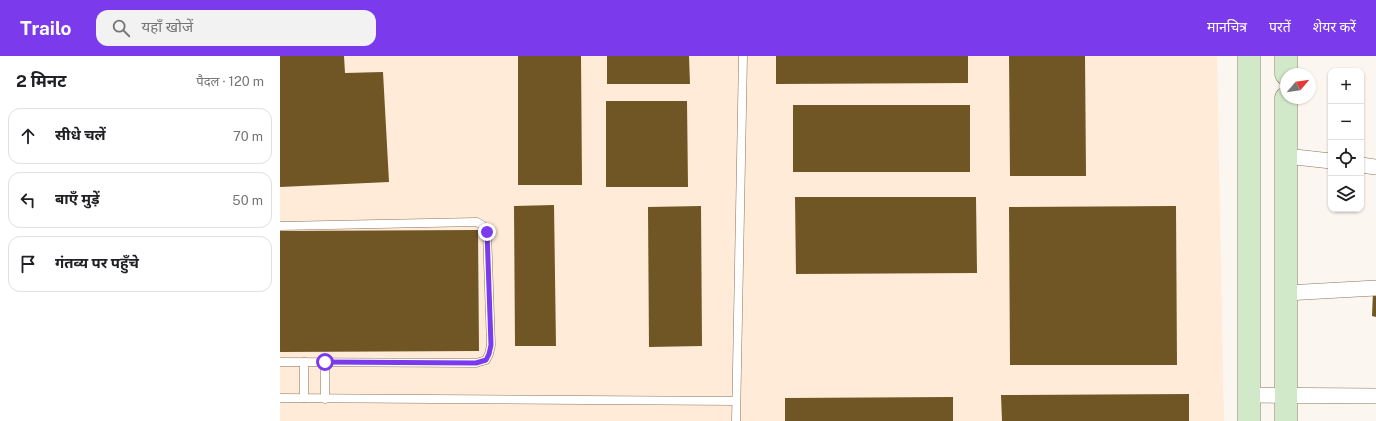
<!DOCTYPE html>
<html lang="hi">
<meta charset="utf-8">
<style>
body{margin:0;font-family:"Public Sans","Noto Sans Devanagari",sans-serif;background:#f2f2f2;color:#202124}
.controls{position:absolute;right:12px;top:12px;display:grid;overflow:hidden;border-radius:8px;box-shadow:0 1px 3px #0004}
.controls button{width:36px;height:36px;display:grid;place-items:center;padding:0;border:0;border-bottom:1px solid #e0e0e0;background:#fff;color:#202124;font:20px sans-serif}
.compass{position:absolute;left:1000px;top:12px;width:36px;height:36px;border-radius:50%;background:#fff;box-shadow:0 1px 3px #0004;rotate:61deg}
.stop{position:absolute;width:12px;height:12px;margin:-9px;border:3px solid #7c3aed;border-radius:50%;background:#fff}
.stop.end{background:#7c3aed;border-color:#fff;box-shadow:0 1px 4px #0008}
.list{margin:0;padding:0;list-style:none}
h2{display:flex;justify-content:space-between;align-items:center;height:52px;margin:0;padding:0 16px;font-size:17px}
h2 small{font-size:13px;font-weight:400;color:#757577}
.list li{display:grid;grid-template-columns:26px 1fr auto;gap:12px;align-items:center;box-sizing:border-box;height:56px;margin:0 8px 8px;padding:0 8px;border:1px solid #e0e0e0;border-radius:12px}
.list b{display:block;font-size:15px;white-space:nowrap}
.list em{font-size:13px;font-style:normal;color:#757577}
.icon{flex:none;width:22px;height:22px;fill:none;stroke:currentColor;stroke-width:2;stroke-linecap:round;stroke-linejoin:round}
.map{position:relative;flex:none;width:1096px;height:365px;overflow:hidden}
header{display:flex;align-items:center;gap:24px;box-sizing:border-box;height:56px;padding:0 20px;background:#7c3aed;color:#fff}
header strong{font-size:19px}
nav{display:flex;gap:22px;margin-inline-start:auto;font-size:14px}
.search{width:280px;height:36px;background:#f2f2f2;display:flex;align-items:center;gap:10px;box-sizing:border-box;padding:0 14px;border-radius:12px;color:#757577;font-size:15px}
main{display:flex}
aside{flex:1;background:#fff}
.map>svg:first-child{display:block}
.built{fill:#ffebd8}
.building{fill:#705525}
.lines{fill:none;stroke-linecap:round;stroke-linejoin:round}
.lane-casing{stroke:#8c745c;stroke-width:9}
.street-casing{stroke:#8c745c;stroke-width:16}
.secondary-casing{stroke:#8c745c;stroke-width:23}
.lane{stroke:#fff;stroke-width:8}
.street{stroke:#fff;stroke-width:15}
.secondary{stroke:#d1e9c9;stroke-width:22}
.route{stroke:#7c3aed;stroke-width:5}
</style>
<header>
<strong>Trailo</strong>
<div class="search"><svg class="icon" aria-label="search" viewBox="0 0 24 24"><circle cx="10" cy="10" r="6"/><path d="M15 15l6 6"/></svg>यहाँ खोजें</div>
<nav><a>मानचित्र</a><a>परतें</a><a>शेयर करें</a></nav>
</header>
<main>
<aside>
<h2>2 मिनट<small>पैदल · 120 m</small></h2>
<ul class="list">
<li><svg class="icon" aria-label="ahead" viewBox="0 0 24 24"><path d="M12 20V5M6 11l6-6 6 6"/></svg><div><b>सीधे चलें</b></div><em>70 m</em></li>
<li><svg class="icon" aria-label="left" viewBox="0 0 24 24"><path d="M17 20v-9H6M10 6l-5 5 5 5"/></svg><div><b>बाएँ मुड़ें</b></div><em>50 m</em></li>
<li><svg class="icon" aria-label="arrive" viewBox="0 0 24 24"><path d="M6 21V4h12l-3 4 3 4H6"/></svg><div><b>गंतव्य पर पहुँचे</b></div></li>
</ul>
</aside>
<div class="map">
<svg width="1096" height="365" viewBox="0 0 1096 365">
<rect width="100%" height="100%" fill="#fbf6f0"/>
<!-- built -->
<path class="built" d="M0,0h937l7,365h-944z"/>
<!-- building -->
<g class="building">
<path d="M0,0h64l1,17 38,-1 6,110 -109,5z"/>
<path d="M238,0h63l1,129h-64z"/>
<path d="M327,0h82l1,28h-83z"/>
<path d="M496,0h192v27l-192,1z"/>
<path d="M729,0h76l1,120h-76z"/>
<path d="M326,45h81l1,86h-82z"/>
<rect x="513" y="49" width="177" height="67"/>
<path d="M515,141h181l1,76 -181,1z"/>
<path d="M274,149l2,141h-41l-1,-140z"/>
<path d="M421,150l1,140 -53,1 -1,-140z"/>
<path d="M896,150l1,159h-167l-1,-158z"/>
<path d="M198,174l1,121 -199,1v-121z"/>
<path d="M1093,236h3v25l-4,-1z"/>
<path d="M909,338v27h-187l-1,-26z"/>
<path d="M673,341v24h-168v-23z"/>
</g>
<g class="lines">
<!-- lane casing -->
<g class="lane-casing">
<g id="lane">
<path d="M0,170l197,-4 8,5 2,5 4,113 -2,9 -3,6 -10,3 -196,-1"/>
<path d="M0,342l456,3"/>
<path d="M24,342v-36"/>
<path d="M45,343v-37"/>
<path d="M456,365l7,-365"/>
</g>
</g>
<!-- street casing -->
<g class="street-casing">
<g id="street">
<path d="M1006,100l45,5"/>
<path d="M1081,109l15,2"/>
<path d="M1006,237l90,-5"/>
<path d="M970,339l126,1"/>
</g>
</g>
<!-- secondary casing -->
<g class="secondary-casing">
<g id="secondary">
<path d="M1006,18v-18"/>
<path d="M1006,42v323"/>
<path d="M969,365v-365"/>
</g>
</g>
<!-- lane -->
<use href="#lane" class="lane"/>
<!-- street -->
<use href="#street" class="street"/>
<!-- secondary -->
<use href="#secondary" class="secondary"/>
</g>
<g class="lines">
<!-- route -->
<path class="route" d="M45,306l151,1 10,-3 3,-6 2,-9 -4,-113"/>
</g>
</svg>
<div class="controls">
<button>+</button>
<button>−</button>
<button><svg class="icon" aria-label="locate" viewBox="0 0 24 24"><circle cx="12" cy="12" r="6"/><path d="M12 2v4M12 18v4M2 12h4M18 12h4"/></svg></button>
<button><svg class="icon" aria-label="layers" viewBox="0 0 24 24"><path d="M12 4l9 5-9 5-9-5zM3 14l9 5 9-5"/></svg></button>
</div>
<svg class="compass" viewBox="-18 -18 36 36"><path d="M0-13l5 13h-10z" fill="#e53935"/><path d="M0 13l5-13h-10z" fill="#757577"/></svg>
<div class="stop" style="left:45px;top:306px"></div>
<div class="stop end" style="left:207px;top:176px"></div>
</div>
</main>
